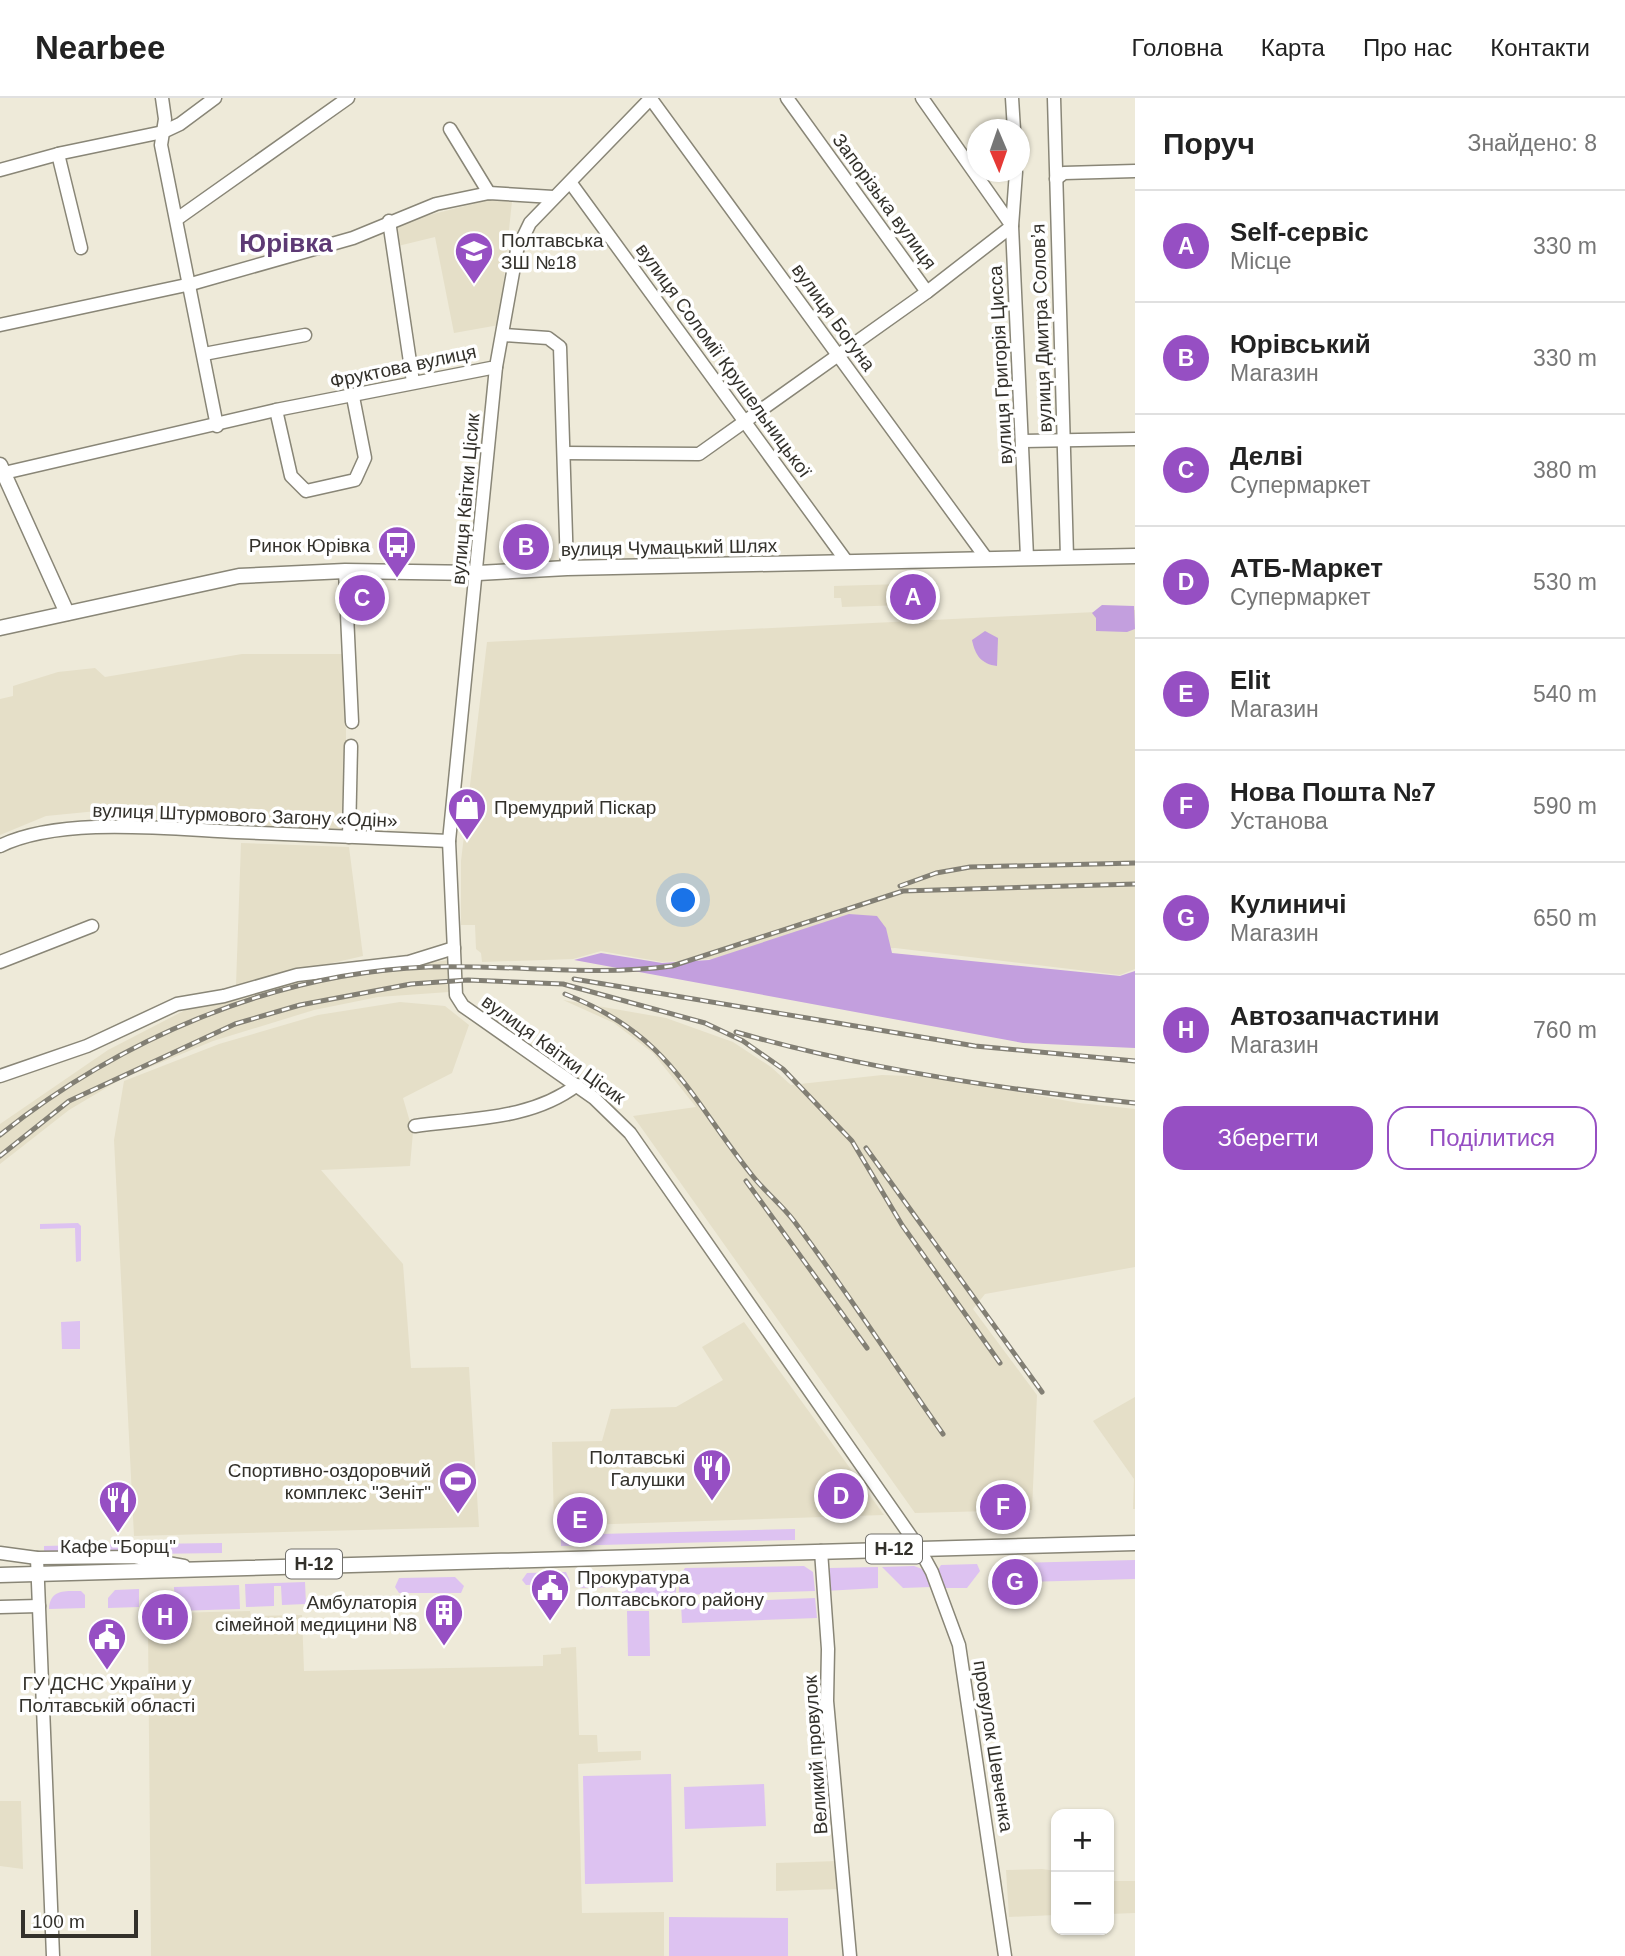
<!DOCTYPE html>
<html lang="uk">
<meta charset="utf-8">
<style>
body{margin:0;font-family:Helvetica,sans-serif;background:#f2f2f2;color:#222}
.controls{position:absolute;right:21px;bottom:21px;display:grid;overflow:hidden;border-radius:14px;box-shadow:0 2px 5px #0004}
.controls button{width:63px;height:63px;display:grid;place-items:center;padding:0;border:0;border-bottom:2px solid #e0e0e0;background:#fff;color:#222;font:35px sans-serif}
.compass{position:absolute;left:967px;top:21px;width:63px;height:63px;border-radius:50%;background:#fff;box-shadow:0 2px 5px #0004;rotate:178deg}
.scale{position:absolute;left:21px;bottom:18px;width:117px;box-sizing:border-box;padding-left:7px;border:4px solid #33312b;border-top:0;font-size:19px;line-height:24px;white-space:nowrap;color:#33312b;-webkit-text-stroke:5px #fff;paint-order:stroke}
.you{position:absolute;left:684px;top:803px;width:24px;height:24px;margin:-18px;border:5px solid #fff;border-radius:50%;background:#1a73e8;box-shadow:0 0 0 10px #1a73e833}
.badge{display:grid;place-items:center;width:46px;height:46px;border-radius:50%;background:#964fc3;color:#fff;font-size:23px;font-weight:700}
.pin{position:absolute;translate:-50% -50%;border:4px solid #fff;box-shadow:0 2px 7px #0006}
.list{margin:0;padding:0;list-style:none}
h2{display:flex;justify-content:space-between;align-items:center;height:91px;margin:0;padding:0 28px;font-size:30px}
h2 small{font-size:23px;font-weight:400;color:#767676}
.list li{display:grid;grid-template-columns:46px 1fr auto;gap:21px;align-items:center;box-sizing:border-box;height:112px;padding:0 28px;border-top:2px solid #e0e0e0}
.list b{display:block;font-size:26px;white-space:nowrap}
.list p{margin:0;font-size:23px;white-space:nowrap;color:#767676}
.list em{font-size:23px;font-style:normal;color:#767676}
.actions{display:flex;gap:14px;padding:21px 28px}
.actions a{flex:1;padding:16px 0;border:2px solid #964fc3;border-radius:21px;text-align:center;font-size:24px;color:#964fc3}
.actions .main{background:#964fc3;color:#fff}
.map{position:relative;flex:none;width:1135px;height:1858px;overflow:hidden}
header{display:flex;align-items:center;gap:42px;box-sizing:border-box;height:98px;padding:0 35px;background:#fff;border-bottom:2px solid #e0e0e0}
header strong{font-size:33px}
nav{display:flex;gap:38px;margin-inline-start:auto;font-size:24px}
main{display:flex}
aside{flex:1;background:#fff}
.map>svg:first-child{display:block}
.built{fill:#e5dfc8}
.green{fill:#ddc2f1}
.forest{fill:#c39fde}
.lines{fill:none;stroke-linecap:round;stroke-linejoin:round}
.minor-casing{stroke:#898677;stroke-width:15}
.major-casing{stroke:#898677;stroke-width:17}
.minor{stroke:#fff;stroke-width:12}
.major{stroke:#fff;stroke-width:14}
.rail-casing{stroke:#827f74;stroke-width:5}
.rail{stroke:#fff;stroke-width:2.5;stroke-dasharray:8;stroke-linecap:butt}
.labels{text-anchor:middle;stroke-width:7;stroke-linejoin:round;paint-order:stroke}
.shield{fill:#fff;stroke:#706f6b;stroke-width:2}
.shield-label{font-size:18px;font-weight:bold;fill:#33312b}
.street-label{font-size:19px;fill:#33312b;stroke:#fff}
.poi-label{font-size:19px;fill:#33312b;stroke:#fff;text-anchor:end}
.district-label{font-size:26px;font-weight:bold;fill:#5d3a74;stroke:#fff}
</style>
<header>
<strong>Nearbee</strong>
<nav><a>Головна</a><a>Карта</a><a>Про нас</a><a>Контакти</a></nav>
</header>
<main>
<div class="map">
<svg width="1135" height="1858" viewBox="0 0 1135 1858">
<rect width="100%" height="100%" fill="#eeead9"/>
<!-- built -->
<g class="built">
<path d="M504,98l8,5 -13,124 -45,8 -19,-96 -37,9 -4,-22z"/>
<path d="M937,485l1,21 -96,3 -1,-9h-7v-12z"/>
<path d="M1135,512v359l-15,6 -225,-27 -233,14 -61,-11 -28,8 -91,3 -1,-9 -5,-4 -1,-24h-14v-64l26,-219z"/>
<path d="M242,556h104v176l-217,-11 -1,-11 -82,8 -46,19v-136l13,-3v-10l45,-14 37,-4 10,9z"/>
<path d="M241,745l108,4 14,109 -127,29z"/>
<path d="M449,862v32l-71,5 -64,13 -101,31 -92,38 -52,31 -69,54v-40l108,-74 85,-44 98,-24z"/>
<path d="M563,902l103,18 67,24 38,25 20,18 91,-10 54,2 143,26 56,6v158l-150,27 -12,15 64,86 -5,115 -117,3 -282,-397 63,-9 -43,-54 -39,-30z"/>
<path d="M400,904l45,4 24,19 -17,48 -49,25 10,34 -3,34 -89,4 82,94 8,104 58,-1 10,160 -345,9 -20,-396 10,-59 95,-37 99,-29z"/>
<path d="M744,1224l140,193 -330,11 -2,-84 50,-1 9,-32 65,-2 47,-27 -21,-33z"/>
<path d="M1135,1299v112h-2l1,-30 -41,-58z"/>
<path d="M250,1513l1,5 51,-1 2,56 239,-5v-11l18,-1v-6l15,-1 3,88h18l1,17 43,-1v9l-63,4 4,149 82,-1v44h-513l-3,-329h10v-6h13v-8z"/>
<path d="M0,1703h21l2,68 -23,-3z"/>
<path d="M838,1763l1,28 -63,2v-28z"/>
<path d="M1042,1771l14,2v44l-47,2 -3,-47z"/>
<path d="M1109,1783h26v32l-26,1z"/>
</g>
<!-- green -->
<g class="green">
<path d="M78,1125l3,3v35l-5,1 -1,-34 -35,1v-5z"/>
<path d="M80,1223v28h-18l-1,-27z"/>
<path d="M795,1431v11l-234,6v-11z"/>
<path d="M222,1445v10l-75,1v-10z"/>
<path d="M124,1446v10l-80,2v-10z"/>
<path d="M1135,1462v19l-111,3 -16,-16 3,-3z"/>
<path d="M977,1466l3,7 -13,17h-22l-7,-18 3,-5z"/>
<path d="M804,1468l9,6 2,19 -136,4v-18l6,-9z"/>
<path d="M914,1468l11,4 6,17 -28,1 -21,-21z"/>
<path d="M878,1469v21l-53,3 1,-20 4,-3z"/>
<path d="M627,1473h44l5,9v16l-54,2v-22z"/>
<path d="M566,1474l4,9 -5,3 -39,1 -4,-5 5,-7z"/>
<path d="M611,1474l7,7v8l-38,1 3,-15z"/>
<path d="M455,1479l9,9 -3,7h-62l-4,-6 4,-9z"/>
<path d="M305,1484l1,22 -24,1 -1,-19h-7v20l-28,1 -1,-23z"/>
<path d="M239,1487l1,24 -65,2 -1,-24z"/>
<path d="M139,1491v18l-31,1v-10l7,-8z"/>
<path d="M81,1493l4,4v13l-36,1c1,-20 16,-18 32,-18z"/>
<path d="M815,1500l2,20 -135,5 -1,-19z"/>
<path d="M627,1513h22l1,45h-22z"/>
<path d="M671,1676l2,108 -88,2 -2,-108z"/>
<path d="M764,1686l2,42 -81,3 -1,-42z"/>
<path d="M669,1819l119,1v38h-119z"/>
</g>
<!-- forest -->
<g class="forest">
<path d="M1102,507l32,1 1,23 -8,3 -31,-1v-13l-4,-5z"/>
<path d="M985,533l13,7 -1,28c-16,-2 -22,-11 -25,-26z"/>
<path d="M849,816l28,2 9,12 6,25 228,23 15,-5v77l-112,-5 -449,-83 27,-7 61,10 47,-3z"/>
</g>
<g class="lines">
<!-- minor casing -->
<g class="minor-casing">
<g id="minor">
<path d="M162,0l3,21 -4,26 56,281"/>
<path d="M787,0l140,194"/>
<path d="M1012,0l2,32"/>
<path d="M1054,0l13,459"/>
<path d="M651,1l335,459"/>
<path d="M450,31l39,64"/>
<path d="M58,56l23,94"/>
<path d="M0,72l62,-17 101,-21 17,-8 35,-26"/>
<path d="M1016,74l-4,54 15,331"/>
<path d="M1056,81l8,-6 71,-2"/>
<path d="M570,84l277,380"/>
<path d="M177,121l171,-121"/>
<path d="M389,123l24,161"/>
<path d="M0,227l191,-41 162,-46 83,-34 53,-11 64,4"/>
<path d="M503,237l45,3 12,9 7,221"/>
<path d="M204,256l101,-19"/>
<path d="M496,269l-47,474 7,154 7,11 131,92 36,35 289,415 13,24 27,73 46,311"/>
<path d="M276,312l15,66 15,15 49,-11 10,-22 -12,-61"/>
<path d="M1023,343l112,-2"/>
<path d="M564,355l135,1 228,-162 85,-66 -90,-128"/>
<path d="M4,375l272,-63 220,-43 21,-117 13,-27 121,-125"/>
<path d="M345,473l7,151"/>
<path d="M349,739l2,-91"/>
<path d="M0,748c61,-30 169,-17 237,-14 71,3 141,6 212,9"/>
<path d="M0,864l92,-36"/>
<path d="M0,978l87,-30 90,-42 47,-8 73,-21 112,-13 45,-14"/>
<path d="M415,1028c56,-8 116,-6 162,-41"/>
<path d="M821,1453l7,98 -1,52 23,255"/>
<path d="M0,1455l37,5 97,-1 50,9"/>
<path d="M37,1460l16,398"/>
<path d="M0,1509l39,-1"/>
</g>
</g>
<!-- major casing -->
<g class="major-casing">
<g id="major">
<path d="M0,367l67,148"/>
<path d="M0,530l239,-52 106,-5 133,2 89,-5 568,-12"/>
<path d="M0,1477l1135,-32"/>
</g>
</g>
<!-- minor -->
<use href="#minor" class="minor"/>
<!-- major -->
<use href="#major" class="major"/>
<!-- rail casing -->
<g class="rail-casing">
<g id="rail">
<path d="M900,788l36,-13 34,-6 165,-4"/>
<path d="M574,881l401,67 160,15"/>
<path d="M565,896c104,41 122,99 186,180 13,17 30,30 43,47 52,69 99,142 149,213"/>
<path d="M736,934c124,36 270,58 399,71"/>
<path d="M0,1037c120,-96 274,-162 428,-168 81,-3 163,10 244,-1l231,-75 232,-7"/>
<path d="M866,1050l176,244"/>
<path d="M0,1058l69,-55 166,-77 65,-19 111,-21 57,-4 95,4 142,39 38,18 40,28 69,72 50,84 98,138"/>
<path d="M746,1083l121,167"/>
</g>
</g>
<!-- rail -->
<use href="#rail" class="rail"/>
</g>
<!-- icons -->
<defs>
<g id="school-pin" transform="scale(2.0125)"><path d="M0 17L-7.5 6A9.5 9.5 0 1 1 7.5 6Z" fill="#964fc3" stroke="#fff"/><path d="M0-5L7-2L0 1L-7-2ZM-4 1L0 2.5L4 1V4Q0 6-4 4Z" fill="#fff"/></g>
<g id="bus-pin" transform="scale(2.0125)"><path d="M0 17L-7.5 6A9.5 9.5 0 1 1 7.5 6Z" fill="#964fc3" stroke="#fff"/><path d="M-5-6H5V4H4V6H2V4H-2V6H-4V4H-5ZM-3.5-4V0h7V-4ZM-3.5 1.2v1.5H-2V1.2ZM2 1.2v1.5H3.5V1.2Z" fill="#fff"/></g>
<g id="shop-pin" transform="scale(2.0125)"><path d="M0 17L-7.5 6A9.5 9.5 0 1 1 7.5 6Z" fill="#964fc3" stroke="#fff"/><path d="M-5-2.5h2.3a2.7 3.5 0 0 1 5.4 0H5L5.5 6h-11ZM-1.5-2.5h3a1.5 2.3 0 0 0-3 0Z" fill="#fff"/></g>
<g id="restaurant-pin" transform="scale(2.0125)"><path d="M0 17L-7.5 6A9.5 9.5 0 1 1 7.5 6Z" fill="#964fc3" stroke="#fff"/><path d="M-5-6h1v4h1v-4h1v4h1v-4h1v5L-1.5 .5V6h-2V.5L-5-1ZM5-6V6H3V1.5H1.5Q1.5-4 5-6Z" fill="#fff"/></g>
<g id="stadium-pin" transform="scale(2.0125)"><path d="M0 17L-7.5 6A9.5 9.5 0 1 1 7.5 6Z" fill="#964fc3" stroke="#fff"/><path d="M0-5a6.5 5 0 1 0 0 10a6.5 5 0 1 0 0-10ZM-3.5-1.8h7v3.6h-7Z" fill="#fff"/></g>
<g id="civic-pin" transform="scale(2.0125)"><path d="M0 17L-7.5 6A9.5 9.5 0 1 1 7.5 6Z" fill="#964fc3" stroke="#fff"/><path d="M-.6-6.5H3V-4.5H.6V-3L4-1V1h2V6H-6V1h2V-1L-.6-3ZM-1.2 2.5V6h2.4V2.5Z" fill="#fff"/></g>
<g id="building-pin" transform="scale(2.0125)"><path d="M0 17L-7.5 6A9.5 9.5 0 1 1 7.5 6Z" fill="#964fc3" stroke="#fff"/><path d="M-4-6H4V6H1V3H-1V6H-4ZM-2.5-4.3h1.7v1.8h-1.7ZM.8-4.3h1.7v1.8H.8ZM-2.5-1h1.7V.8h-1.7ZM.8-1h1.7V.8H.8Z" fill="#fff"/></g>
</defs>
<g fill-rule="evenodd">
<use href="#school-pin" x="474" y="153"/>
<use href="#bus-pin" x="397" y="447"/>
<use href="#shop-pin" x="467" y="709"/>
<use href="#restaurant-pin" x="712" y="1370"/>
<use href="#stadium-pin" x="458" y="1383"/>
<use href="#restaurant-pin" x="118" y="1402"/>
<use href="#civic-pin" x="550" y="1490"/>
<use href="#building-pin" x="444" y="1515"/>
<use href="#civic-pin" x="107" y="1539"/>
</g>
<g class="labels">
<!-- shield labels -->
<g class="shield">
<rect x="866" y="1436.5" width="56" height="29" rx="5"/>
<rect x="286" y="1451.5" width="56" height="29" rx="5"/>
</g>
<g class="shield-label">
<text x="894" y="1457">Н-12</text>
<text x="314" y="1472">Н-12</text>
</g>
<!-- street labels -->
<g class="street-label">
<text transform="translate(885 103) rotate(54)" y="7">Запорізька вулиця</text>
<text transform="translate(834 219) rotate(54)" y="7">вулиця Богуна</text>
<text transform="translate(1041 230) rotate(-92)" y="7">вулиця Дмитра Соловʼя</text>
<text transform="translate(724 262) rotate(54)" y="7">вулиця Соломії Крушельницької</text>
<text transform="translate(1000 267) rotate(-93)" y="7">вулиця Григорія Цисса</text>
<text transform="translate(403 268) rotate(-12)" y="7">Фруктова вулиця</text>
<text transform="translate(465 401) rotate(-85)" y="7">вулиця Квітки Цісик</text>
<text transform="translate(669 449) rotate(-1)" y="7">вулиця Чумацький Шлях</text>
<text transform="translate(245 717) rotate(2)" y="7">вулиця Штурмового Загону «Одін»</text>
<text transform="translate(554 951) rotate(36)" y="7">вулиця Квітки Цісик</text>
<text transform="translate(994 1648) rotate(81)" y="7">провулок Шевченка</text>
<text transform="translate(815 1657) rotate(-94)" y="7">Великий провулок</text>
</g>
<!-- poi labels -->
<g class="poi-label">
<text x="501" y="149" text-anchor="start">Полтавська<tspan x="501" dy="22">ЗШ №18</tspan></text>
<text x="370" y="454">Ринок Юрівка</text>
<text x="494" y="716" text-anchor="start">Премудрий Піскар</text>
<text x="685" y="1366">Полтавські<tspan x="685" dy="22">Галушки</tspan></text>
<text x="431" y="1379">Спортивно-оздоровчий<tspan x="431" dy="22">комплекс "Зеніт"</tspan></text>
<text x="118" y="1455" text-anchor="middle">Кафе "Борщ"</text>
<text x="577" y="1486" text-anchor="start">Прокуратура<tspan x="577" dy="22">Полтавського району</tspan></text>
<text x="417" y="1511">Амбулаторія<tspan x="417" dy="22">сімейной медицини N8</tspan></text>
<text x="107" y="1592" text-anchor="middle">ГУ ДСНС України у<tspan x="107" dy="22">Полтавській області</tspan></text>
</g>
<!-- district labels -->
<g class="district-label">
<text x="286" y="154">Юрівка</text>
</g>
</g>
</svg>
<div class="controls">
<button>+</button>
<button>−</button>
</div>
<svg class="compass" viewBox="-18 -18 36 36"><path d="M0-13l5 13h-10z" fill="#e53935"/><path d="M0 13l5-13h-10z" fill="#767676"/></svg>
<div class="scale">100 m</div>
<div class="you"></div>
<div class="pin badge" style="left:913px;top:499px">A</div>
<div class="pin badge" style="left:526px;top:449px">B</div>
<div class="pin badge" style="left:362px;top:500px">C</div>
<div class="pin badge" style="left:841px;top:1398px">D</div>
<div class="pin badge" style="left:580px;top:1422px">E</div>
<div class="pin badge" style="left:1003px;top:1409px">F</div>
<div class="pin badge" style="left:1015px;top:1484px">G</div>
<div class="pin badge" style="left:165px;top:1519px">H</div>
</div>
<aside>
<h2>Поруч<small>Знайдено: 8</small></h2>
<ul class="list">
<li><span class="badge">A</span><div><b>Self-сервіс</b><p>Місце</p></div><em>330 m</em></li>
<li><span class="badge">B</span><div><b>Юрівський</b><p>Магазин</p></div><em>330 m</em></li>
<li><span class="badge">C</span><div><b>Делві</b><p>Супермаркет</p></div><em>380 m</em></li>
<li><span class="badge">D</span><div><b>АТБ-Маркет</b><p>Супермаркет</p></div><em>530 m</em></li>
<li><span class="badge">E</span><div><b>Elit</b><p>Магазин</p></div><em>540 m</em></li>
<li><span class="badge">F</span><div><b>Нова Пошта №7</b><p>Установа</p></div><em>590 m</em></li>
<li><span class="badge">G</span><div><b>Кулиничі</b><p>Магазин</p></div><em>650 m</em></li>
<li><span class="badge">H</span><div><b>Автозапчастини</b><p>Магазин</p></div><em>760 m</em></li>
</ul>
<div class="actions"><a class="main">Зберегти</a><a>Поділитися</a></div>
</aside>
</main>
